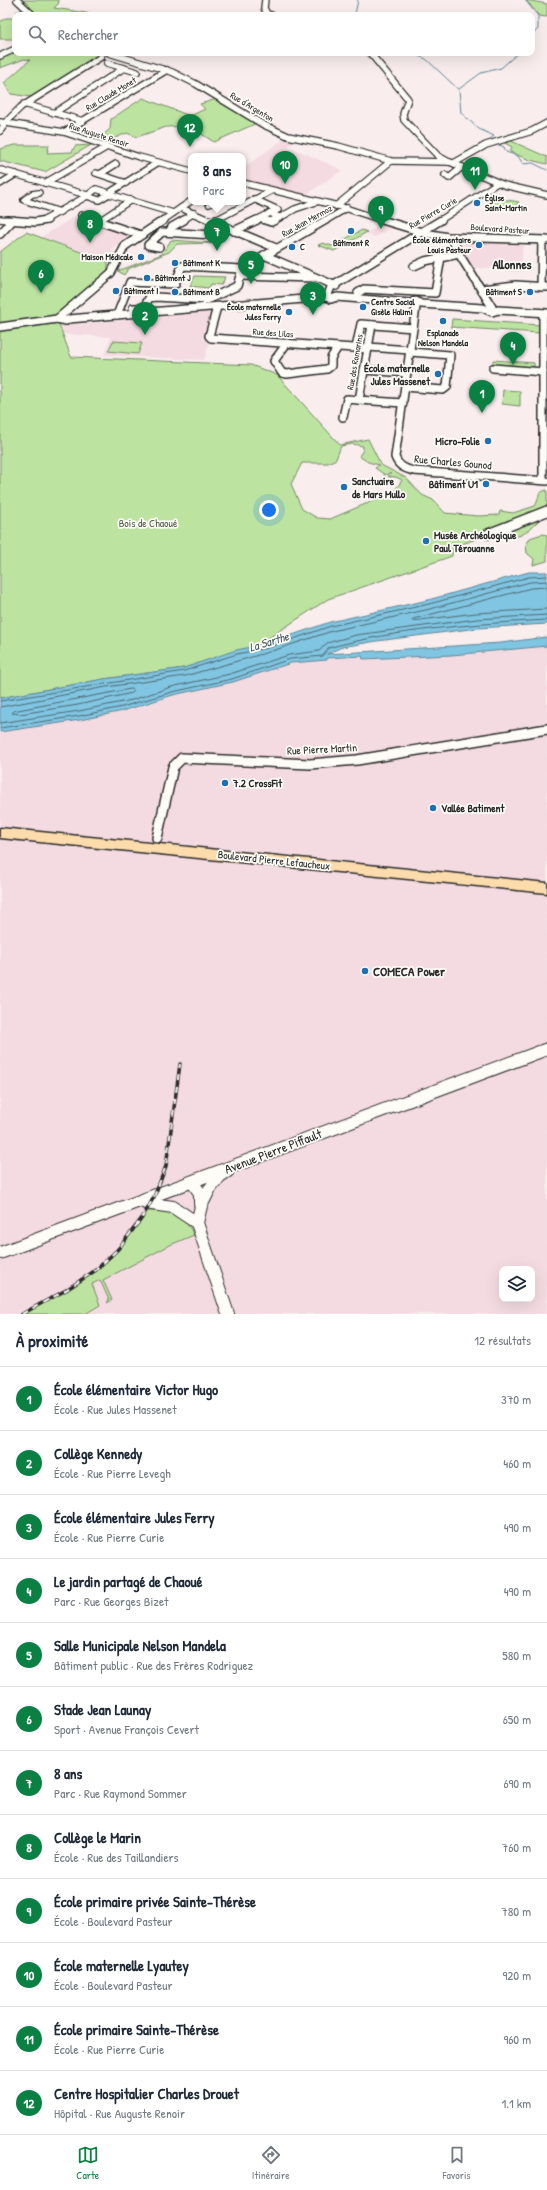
<!DOCTYPE html>
<html lang="fr">
<meta charset="utf-8">
<style>
body{margin:0;font-family:"Patrick Hand",sans-serif;background:#f2f2f3;color:#1f2937}
.controls{position:absolute;right:12px;bottom:12px;display:grid;overflow:hidden;border-radius:8px;box-shadow:0 4px 16px #0002}
.controls button{width:36px;height:36px;display:grid;place-items:center;padding:0;border:0;border-bottom:1px solid #e0e1e3;background:#fff;color:#1f2937;font:20px sans-serif}
.you{position:absolute;left:269px;top:510px;width:14px;height:14px;margin:-10px;border:3px solid #fff;border-radius:50%;background:#1a73e8;box-shadow:0 0 0 6px #1a73e833}
.badge{display:grid;place-items:center;width:26px;height:26px;border-radius:50%;background:#0b8043;color:#fff;font-size:13px;font-weight:700}
.pin{position:absolute;translate:-50% -33px;filter:drop-shadow(0 1px 2px #0008)}
.pin::after{content:'';position:absolute;top:21px;width:14px;height:12px;background:inherit;clip-path:polygon(0 0,100% 0,50% 100%)}
.popup{position:absolute;left:188px;top:153px;width:58px;height:52px;box-sizing:border-box;display:grid;place-content:center;border-radius:8px;background:#fff;filter:drop-shadow(0 1px 3px #0005);font-size:13px;white-space:nowrap;color:#747a83}
.popup b{font-size:15px;color:#1f2937}
.popup::after{content:'';position:absolute;left:50%;top:100%;margin-left:-8px;border:8px solid transparent;border-top-color:#fff}
.list{margin:0;padding:0;list-style:none}
h2{display:flex;justify-content:space-between;align-items:center;height:52px;margin:0;padding:0 16px;font-size:17px}
h2 small{font-size:13px;font-weight:400;color:#747a83}
.list li{display:grid;grid-template-columns:26px 1fr auto;gap:12px;align-items:center;box-sizing:border-box;height:64px;padding:0 16px;border-top:1px solid #e0e1e3}
.list b{display:block;font-size:15px;white-space:nowrap}
.list p{margin:0;font-size:13px;white-space:nowrap;color:#747a83}
.list em{font-size:13px;font-style:normal;color:#747a83}
.icon{flex:none;width:22px;height:22px;fill:none;stroke:currentColor;stroke-width:2;stroke-linecap:round;stroke-linejoin:round}
.map{position:relative;flex:none;width:547px;height:1314px;overflow:hidden}
.search{position:absolute;background:#fff;box-shadow:0 4px 16px #0002;left:12px;right:12px;top:12px;height:44px;display:flex;align-items:center;gap:10px;box-sizing:border-box;padding:0 14px;border-radius:8px;color:#747a83;font-size:15px}
.sheet{height:820px;background:#fff}
nav{display:flex;justify-content:space-around;align-items:center;box-sizing:border-box;height:56px;border-top:1px solid #e0e1e3;background:#fff;font-size:11px;color:#747a83}
nav a{display:grid;justify-items:center;gap:2px}
nav .on{color:#0b8043}
.map>svg:first-child{display:block}
.built{fill:#f4dbe2;fill-rule:evenodd}
.green{fill:#bce4a0;stroke:#748866;fill-rule:evenodd}
.water{fill:#80c5e1;stroke:#5e8798}
.lines{fill:none;stroke-linecap:round;stroke-linejoin:round}
.shore{stroke:#4d6974;stroke-width:1}
.stream{stroke:#5e8798;stroke-width:1}
.minor-far3-casing{stroke:#2b2b2b;stroke-width:8}
.minor-far2-casing{stroke:#2b2b2b;stroke-width:10}
.minor-far1-casing{stroke:#2b2b2b;stroke-width:12}
.minor-casing{stroke:#2b2b2b;stroke-width:14}
.major-casing{stroke:#2b2b2b;stroke-width:3}
.minor-far3{stroke:#fdfcf7;stroke-width:5.5}
.minor-far2{stroke:#fdfcf7;stroke-width:7}
.minor-far1{stroke:#fdfcf7;stroke-width:9}
.minor{stroke:#fdfcf7;stroke-width:12}
.major{fill:#fcdcac;fill-rule:evenodd}
.rail-casing{stroke:#2b2b2b;stroke-width:3.5}
.rail{stroke:#fdfcf7;stroke-width:2;stroke-dasharray:6;stroke-linecap:butt}
.poi-dot{fill:#1f6fb2;stroke:#fdfcf7;stroke-width:1.5}
.labels{text-anchor:middle;stroke-width:3.5;stroke-linejoin:round;paint-order:stroke}
.far-street-label{font-size:9px;fill:#2b2b2b;stroke:#fdfcf7}
.far-poi-label{font-size:9px;font-weight:bold;fill:#2b2b2b;stroke:#fdfcf7;text-anchor:start}
.poi-label{font-size:11px;font-weight:bold;fill:#2b2b2b;stroke:#fdfcf7;text-anchor:start}
.street-label{font-size:11px;fill:#2b2b2b;stroke:#fdfcf7}
.park-label{font-size:11px;fill:#4f5948;stroke:#fdfcf7}
.water-label{font-size:12px;font-style:italic;fill:#445962;stroke:#fdfcf7}
.far-district-label{font-size:13px;font-weight:bold;fill:#2b2b2b;stroke:#fdfcf7}
.near-poi-label{font-size:13px;font-weight:bold;fill:#2b2b2b;stroke:#fdfcf7;text-anchor:start}
.near-street-label{font-size:13px;fill:#2b2b2b;stroke:#fdfcf7}
</style>
<div class="map">
<svg width="547" height="1314" viewBox="0 0 547 1314">
<rect width="100%" height="100%" fill="#f9eded"/>
<filter id="ink" filterUnits="userSpaceOnUse"><feTurbulence type="fractalNoise" baseFrequency=".025" numOctaves="2"/><feDisplacementMap in="SourceGraphic" scale="8" xChannelSelector="R" yChannelSelector="G"/><feConvolveMatrix kernelMatrix="1 2 1 2 8 2 1 2 1" color-interpolation-filters="sRGB"/></filter>
<g filter="url(#ink)">
<!-- built -->
<g class="built">
<path d="M287,137l10,3 -9,6 54,24 -39,27 -60,-16v-13z"/>
<path d="M75,216l58,18v2l-22,14 5,2 -3,7 -5,3 -66,-25z"/>
<path d="M387,222l6,5 -18,10 -9,-4z"/>
<path d="M458,240l65,2 -2,30 -23,-1 -1,-3h-24z"/>
<path d="M212,312l-9,27 7,1 -6,20 -100,-5 7,-18 -48,-3 -3,-8z"/>
<path d="M547,646v668h-547v-582l143,-26 30,-11 60,-13 36,-13 37,-9 56,-4 1,3 89,-4zM502,1269h30v30h-30z"/>
</g>
<!-- green -->
<g class="green">
<path d="M20,0h38l1,3 -5,5 45,7h-82l-1,-3 12,-5z"/>
<path d="M526,0l21,4v13l-8,-1z"/>
<path d="M6,18h9v21h-15v-17z"/>
<path d="M15,51v2h88l-72,44 -20,-3 -7,-11 26,-23 -6,-1 -24,9v-10z"/>
<path d="M143,98l47,18 15,-7 -5,-5 17,-5 40,24 -43,19 -25,-16 -23,1 -29,10 -10,-4 -24,10 -7,-2 14,-12 1,-10z"/>
<path d="M509,140l38,17v7l-17,-4 -20,-8 2,-5 -9,-5z"/>
<path d="M14,145h35l-2,8 25,-1 3,-6 16,-1 -46,27 -45,-11v-12z"/>
<path d="M491,197l28,5 -7,8 -26,-5z"/>
<path d="M362,230l5,2 -33,19 -16,-6 5,-2 9,3z"/>
<path d="M26,232l82,30v9l-55,47 -53,6v-72z"/>
<path d="M171,240l41,3 -35,1 -8,8 -41,17 -4,6 -6,-4 44,-17z"/>
<path d="M195,276l30,1 -3,8 -11,-1 -2,4 -19,-2z"/>
<path d="M57,319l14,38 180,8 26,10 63,70 28,-6 13,26 25,13 16,17 11,5 12,13 33,3 21,-1 1,-4 13,2 22,-7c5,-7 1,-14 12,-16v25c-15,7 -20,25 -39,21l-3,-3 -8,5 -13,-2 -30,11 -1,-4 -1,13 -124,43 -70,46 -74,23 -80,11 -104,19v-371zM352,444l11,2v4l-4,6 9,6 11,3 -4,3 10,7 5,-2 1,2 -3,1 1,1h7l6,3 -8,12 -64,27 -13,-1 -15,-9 -11,-25 11,-21h26l8,-4 5,-13z"/>
<path d="M452,319l88,6 -1,8 -88,-6z"/>
<path d="M113,341l29,2 -4,11 -30,-3z"/>
<path d="M493,360l41,3v7l-41,-2z"/>
<path d="M503,390l17,1v15l-18,-2z"/>
<path d="M542,534l5,1v26l-14,4 1,-6 -7,-6 -1,-8 4,-7z"/>
<path d="M146,1211c24,0 37,2 48,24l-24,10 -67,35 9,20 -5,3 2,-3 -9,-20 -8,4 8,21 -15,9h-63c50,-27 94,-53 124,-103z"/>
</g>
<!-- water -->
<path class="water" d="M529,572h18v52l-69,4 -101,13 -35,6 -15,7 174,-11 46,-6v9l-95,9 -89,4 -1,-3 -35,2v2l-36,3 -58,19 -60,13 -50,16 -43,9 -80,12v-34l104,-19 80,-11 52,-18 30,-6 64,-22 98,-22z"/>
<g class="lines">
<!-- shore -->
<g class="shore">
<path d="M547,587l-16,1 -118,31 -1,2 64,-8 71,-4"/>
<path d="M132,689l2,2 -2,2 -54,12 -58,9 -8,-1 2,-2z"/>
<path d="M0,701l184,-30 53,-17 30,-6 64,-22 98,-22 100,-27 18,-1"/>
<path d="M0,707l106,-20 79,-11 84,-24 63,-21 98,-22 100,-27 17,-1"/>
<path d="M0,723l79,-12 53,-11 39,-13 59,-13 59,-19 30,-4 8,-8 29,-8 121,-16 70,-4"/>
<path d="M0,728l79,-12 43,-9 50,-15 60,-13 58,-20 33,-3 5,-8c70,-19 146,-24 219,-28"/>
</g>
<!-- stream -->
<g class="stream">
<path d="M525,0l13,16v13l-6,6"/>
<path d="M357,15l-2,-1 3,-14"/>
<path d="M411,53l15,6 33,31 2,23 18,16 15,7 -4,3 2,3"/>
<path d="M459,89l22,-16 20,-5 17,-15"/>
<path d="M497,144l7,3 2,5 12,4 5,8 10,-1 14,7"/>
</g>
<!-- minor-far3 casing -->
<g class="minor-far3-casing">
<g id="minor-far3">
<path d="M17,0l16,15"/>
<path d="M265,0l-1,8 3,6 4,1"/>
<path d="M109,53l63,19 24,12 66,40 26,12 50,10 53,15 59,1 54,23 43,10"/>
<path d="M370,53l38,46 -5,15 1,6 34,36 11,6"/>
<path d="M0,56l15,-7"/>
<path d="M107,63l30,9"/>
<path d="M24,104l59,17"/>
<path d="M54,113l70,-45"/>
<path d="M0,122l64,10 75,25 52,14"/>
<path d="M5,123l16,-16 80,-50"/>
<path d="M0,131l6,-8"/>
<path d="M64,132l103,-62"/>
<path d="M454,163l32,-18 46,-14 15,-8"/>
<path d="M1,170l86,25"/>
<path d="M96,173l30,10"/>
<path d="M100,174l16,-10"/>
<path d="M445,175l4,3 13,-11"/>
<path d="M45,183l62,-36"/>
<path d="M243,183l99,24 43,14"/>
<path d="M0,184l16,-10"/>
<path d="M96,189l13,4v1l-10,6 -12,-4z"/>
<path d="M39,193l-7,1 -8,6 36,12"/>
<path d="M109,193l48,-30"/>
<path d="M109,194l64,19"/>
<path d="M254,199l24,11 -8,3"/>
<path d="M209,204l4,-2"/>
<path d="M336,206l55,-45"/>
<path d="M181,208l30,13"/>
<path d="M81,215l17,6"/>
<path d="M261,218l7,3"/>
<path d="M0,219l19,2"/>
<path d="M43,221l44,-25"/>
<path d="M99,221l32,-21"/>
<path d="M162,221l29,-20"/>
<path d="M182,221l12,-8"/>
<path d="M214,221l57,-30"/>
<path d="M255,221l15,-8 9,4"/>
<path d="M274,221l21,-12 21,-7"/>
<path d="M325,221l22,-13"/>
<path d="M439,221l58,-38"/>
</g>
</g>
<!-- minor-far2 casing -->
<g class="minor-far2-casing">
<g id="minor-far2">
<path d="M7,220l28,2 12,-2"/>
<path d="M95,220l46,15"/>
<path d="M209,220l67,28"/>
<path d="M265,220l6,2 4,-2"/>
<path d="M382,220l43,13 23,4 99,3"/>
<path d="M98,221l2,-1"/>
<path d="M213,221l3,-1"/>
<path d="M234,231l23,-11"/>
<path d="M169,232l3,-5 12,-7"/>
<path d="M0,234l13,-14"/>
<path d="M451,237l8,17 33,53"/>
<path d="M159,247l-11,-2 14,-13 51,3 2,-3 14,-4"/>
<path d="M264,255l72,31"/>
<path d="M414,266l11,-5 34,-7"/>
<path d="M240,276l74,2"/>
<path d="M541,287l1,-46"/>
<path d="M482,289l34,-4 31,2"/>
<path d="M358,293l6,-4 71,4 6,-36"/>
<path d="M327,297l4,-10 110,-67"/>
<path d="M217,307l-8,29 2,2 157,11"/>
<path d="M416,307l-21,150c3,9 10,12 19,14l133,10"/>
<path d="M133,308h11l5,-10 7,-1 51,3 30,-14 5,-17"/>
<path d="M543,313v167"/>
<path d="M117,315l13,-33 45,2 7,-18 60,3 84,-49"/>
<path d="M57,319l54,-46 14,-27 39,-26"/>
<path d="M372,325l-13,75 44,3"/>
<path d="M0,327l57,-8 9,2 3,-2 258,-22 4,2 6,-2 73,6 6,-2 5,3 62,4 9,4 6,-2 49,3"/>
<path d="M287,343l-13,18 8,12 5,1 40,-5 4,-3v-8l7,-11"/>
<path d="M368,347l42,3"/>
<path d="M356,348l5,-24 52,4"/>
<path d="M493,368l50,4"/>
<path d="M364,370l43,3"/>
<path d="M405,387l38,3 4,-3 3,-32 -40,-3"/>
<path d="M343,417l4,-18 12,1"/>
</g>
</g>
<!-- minor-far1 casing -->
<g class="minor-far1-casing">
<g id="minor-far1">
<path d="M488,534l59,-23"/>
<path d="M157,838l16,-71 9,-9 128,6 47,-4 190,-31"/>
</g>
</g>
<!-- minor casing -->
<g class="minor-casing">
<g id="minor">
<path d="M228,1171l-8,5 -11,14 -8,16 -4,17 31,91"/>
<path d="M193,1183l7,10v11"/>
<path d="M145,1203l28,4 24,16"/>
<path d="M0,1253l547,-204"/>
</g>
</g>
<!-- major casing -->
<g class="major-casing">
<path id="major" d="M0,828l547,55v10l-547,-55z"/>
</g>
<!-- minor-far3 -->
<use href="#minor-far3" class="minor-far3"/>
<!-- minor-far2 -->
<use href="#minor-far2" class="minor-far2"/>
<!-- minor-far1 -->
<use href="#minor-far1" class="minor-far1"/>
<!-- minor -->
<use href="#minor" class="minor"/>
<!-- major -->
<use href="#major" class="major"/>
<!-- rail casing -->
<g class="rail-casing">
<path id="rail" d="M22,1314l44,-24 30,-20 22,-21 24,-31 12,-21 12,-31 14,-102"/>
</g>
<!-- rail -->
<use href="#rail" class="rail"/>
</g>
</g>
<!-- markers -->
<g class="poi-dot">
<circle cx="477" cy="203" r="4"/>
<circle cx="351" cy="231" r="4"/>
<circle cx="479" cy="245" r="4"/>
<circle cx="292" cy="247" r="4"/>
<circle cx="141" cy="257" r="4"/>
<circle cx="175" cy="263" r="4"/>
<circle cx="147" cy="278" r="4"/>
<circle cx="116" cy="291" r="4"/>
<circle cx="175" cy="292" r="4"/>
<circle cx="530" cy="292" r="4"/>
<circle cx="363" cy="307" r="4"/>
<circle cx="289" cy="312" r="4"/>
<circle cx="443" cy="321" r="4"/>
<circle cx="438" cy="374" r="4"/>
<circle cx="488" cy="441" r="4"/>
<circle cx="486" cy="484" r="4"/>
<circle cx="344" cy="487" r="4"/>
<circle cx="426" cy="541" r="4"/>
<circle cx="225" cy="783" r="4"/>
<circle cx="433" cy="808" r="4"/>
<circle cx="365" cy="971" r="4"/>
</g>
<g class="labels">
<!-- far-street labels -->
<g class="far-street-label">
<text transform="translate(111 94) rotate(-31)" y="3">Rue Claude Monet</text>
<text transform="translate(252 107) rotate(31)" y="3">Rue d'Argenton</text>
<text transform="translate(99 135) rotate(18)" y="3">Rue Auguste Renoir</text>
<text transform="translate(433 213) rotate(-30)" y="3">Rue Pierre Curie</text>
<text transform="translate(307 221) rotate(-29)" y="3">Rue Jean Mermoz</text>
<text transform="translate(500 229) rotate(4)" y="3">Boulevard Pasteur</text>
<text transform="translate(273 333) rotate(4)" y="3">Rue des Lilas</text>
<text transform="translate(355 362) rotate(-80)" y="3">Rue des Romarins</text>
</g>
<!-- far-poi labels -->
<g class="far-poi-label">
<text x="485" y="201">Église<tspan x="485" dy="10">Saint-Martin</tspan></text>
<text x="471" y="243" text-anchor="end">École élémentaire<tspan x="471" dy="10">Louis Pasteur</tspan></text>
<text x="351" y="246" text-anchor="middle">Bâtiment R</text>
<text x="300" y="250">C</text>
<text x="133" y="260" text-anchor="end">Maison Médicale</text>
<text x="183" y="266">Bâtiment K</text>
<text x="155" y="281">Bâtiment J</text>
<text x="124" y="294">Bâtiment I</text>
<text x="183" y="295">Bâtiment B</text>
<text x="522" y="295" text-anchor="end">Bâtiment S</text>
<text x="371" y="305">Centre Social<tspan x="371" dy="10">Gisèle Halimi</tspan></text>
<text x="281" y="310" text-anchor="end">École maternelle<tspan x="281" dy="10">Jules Ferry</tspan></text>
<text x="443" y="336" text-anchor="middle">Esplanade<tspan x="443" dy="10">Nelson Mandela</tspan></text>
</g>
<!-- poi labels -->
<g class="poi-label">
<text x="430" y="372" text-anchor="end">École maternelle<tspan x="430" dy="13">Jules Massenet</tspan></text>
<text x="480" y="445" text-anchor="end">Micro-Folie</text>
<text x="352" y="485">Sanctuaire<tspan x="352" dy="13">de Mars Mullo</tspan></text>
<text x="478" y="488" text-anchor="end">Bâtiment U1</text>
<text x="434" y="539">Musée Archéologique<tspan x="434" dy="13">Paul Térouanne</tspan></text>
<text x="233" y="787">7.2 CrossFit</text>
<text x="441" y="812">Vallée Batiment</text>
</g>
<!-- street labels -->
<g class="street-label">
<text transform="translate(453 462) rotate(5)" y="4">Rue Charles Gounod</text>
<text transform="translate(322 749) rotate(-3)" y="4">Rue Pierre Martin</text>
<text transform="translate(274 860) rotate(6)" y="4">Boulevard Pierre Lefaucheux</text>
</g>
<!-- park labels -->
<g class="park-label">
<text x="148" y="527">Bois de Chaoué</text>
</g>
<!-- water labels -->
<g class="water-label">
<text transform="translate(269 642) rotate(-17)" y="4">La Sarthe</text>
</g>
<!-- far-district labels -->
<g class="far-district-label">
<text x="512" y="269">Allonnes</text>
</g>
<!-- near-poi labels -->
<g class="near-poi-label">
<text x="373" y="976">COMECA Power</text>
</g>
<!-- near-street labels -->
<g class="near-street-label">
<text transform="translate(273 1151) rotate(-21)" y="5">Avenue Pierre Piffault</text>
</g>
</g>
</svg>
<div class="controls">
<button><svg class="icon" aria-label="layers" viewBox="0 0 24 24"><path d="M12 4l9 5-9 5-9-5zM3 14l9 5 9-5"/></svg></button>
</div>
<div class="you"></div>
<div class="pin badge" style="left:482px;top:413px">1</div>
<div class="pin badge" style="left:145px;top:335px">2</div>
<div class="pin badge" style="left:313px;top:315px">3</div>
<div class="pin badge" style="left:513px;top:365px">4</div>
<div class="pin badge" style="left:251px;top:284px">5</div>
<div class="pin badge" style="left:41px;top:293px">6</div>
<div class="pin badge" style="left:217px;top:251px">7</div>
<div class="popup"><b>8 ans</b>Parc</div>
<div class="pin badge" style="left:90px;top:243px">8</div>
<div class="pin badge" style="left:381px;top:229px">9</div>
<div class="pin badge" style="left:285px;top:184px">10</div>
<div class="pin badge" style="left:475px;top:190px">11</div>
<div class="pin badge" style="left:190px;top:147px">12</div>
<div class="search"><svg class="icon" aria-label="search" viewBox="0 0 24 24"><circle cx="10" cy="10" r="6"/><path d="M15 15l6 6"/></svg>Rechercher</div>
</div>
<section class="sheet">
<h2>À proximité<small>12 résultats</small></h2>
<ul class="list">
<li><span class="badge">1</span><div><b>École élémentaire Victor Hugo</b><p>École · Rue Jules Massenet</p></div><em>370 m</em></li>
<li><span class="badge">2</span><div><b>Collège Kennedy</b><p>École · Rue Pierre Levegh</p></div><em>460 m</em></li>
<li><span class="badge">3</span><div><b>École élémentaire Jules Ferry</b><p>École · Rue Pierre Curie</p></div><em>490 m</em></li>
<li><span class="badge">4</span><div><b>Le jardin partagé de Chaoué</b><p>Parc · Rue Georges Bizet</p></div><em>490 m</em></li>
<li><span class="badge">5</span><div><b>Salle Municipale Nelson Mandela</b><p>Bâtiment public · Rue des Frères Rodriguez</p></div><em>580 m</em></li>
<li><span class="badge">6</span><div><b>Stade Jean Launay</b><p>Sport · Avenue François Cevert</p></div><em>650 m</em></li>
<li><span class="badge">7</span><div><b>8 ans</b><p>Parc · Rue Raymond Sommer</p></div><em>690 m</em></li>
<li><span class="badge">8</span><div><b>Collège le Marin</b><p>École · Rue des Taillandiers</p></div><em>760 m</em></li>
<li><span class="badge">9</span><div><b>École primaire privée Sainte-Thérèse</b><p>École · Boulevard Pasteur</p></div><em>780 m</em></li>
<li><span class="badge">10</span><div><b>École maternelle Lyautey</b><p>École · Boulevard Pasteur</p></div><em>920 m</em></li>
<li><span class="badge">11</span><div><b>École primaire Sainte-Thérèse</b><p>École · Rue Pierre Curie</p></div><em>960 m</em></li>
<li><span class="badge">12</span><div><b>Centre Hospitalier Charles Drouet</b><p>Hôpital · Rue Auguste Renoir</p></div><em>1.1 km</em></li>
</ul>
</section>
<nav>
<a class="on"><svg class="icon" aria-label="map" viewBox="0 0 24 24"><path d="M3 6l6-2 6 2 6-2v14l-6 2-6-2-6 2zM9 4v14M15 6v14"/></svg>Carte</a>
<a><svg class="icon" aria-label="directions" viewBox="0 0 24 24"><path d="M12 3l9 9-9 9-9-9zM9 14v-3h6M13 9l2 2-2 2"/></svg>Itinéraire</a>
<a><svg class="icon" aria-label="saved" viewBox="0 0 24 24"><path d="M7 4h10v16l-5-4-5 4z"/></svg>Favoris</a>
</nav>
